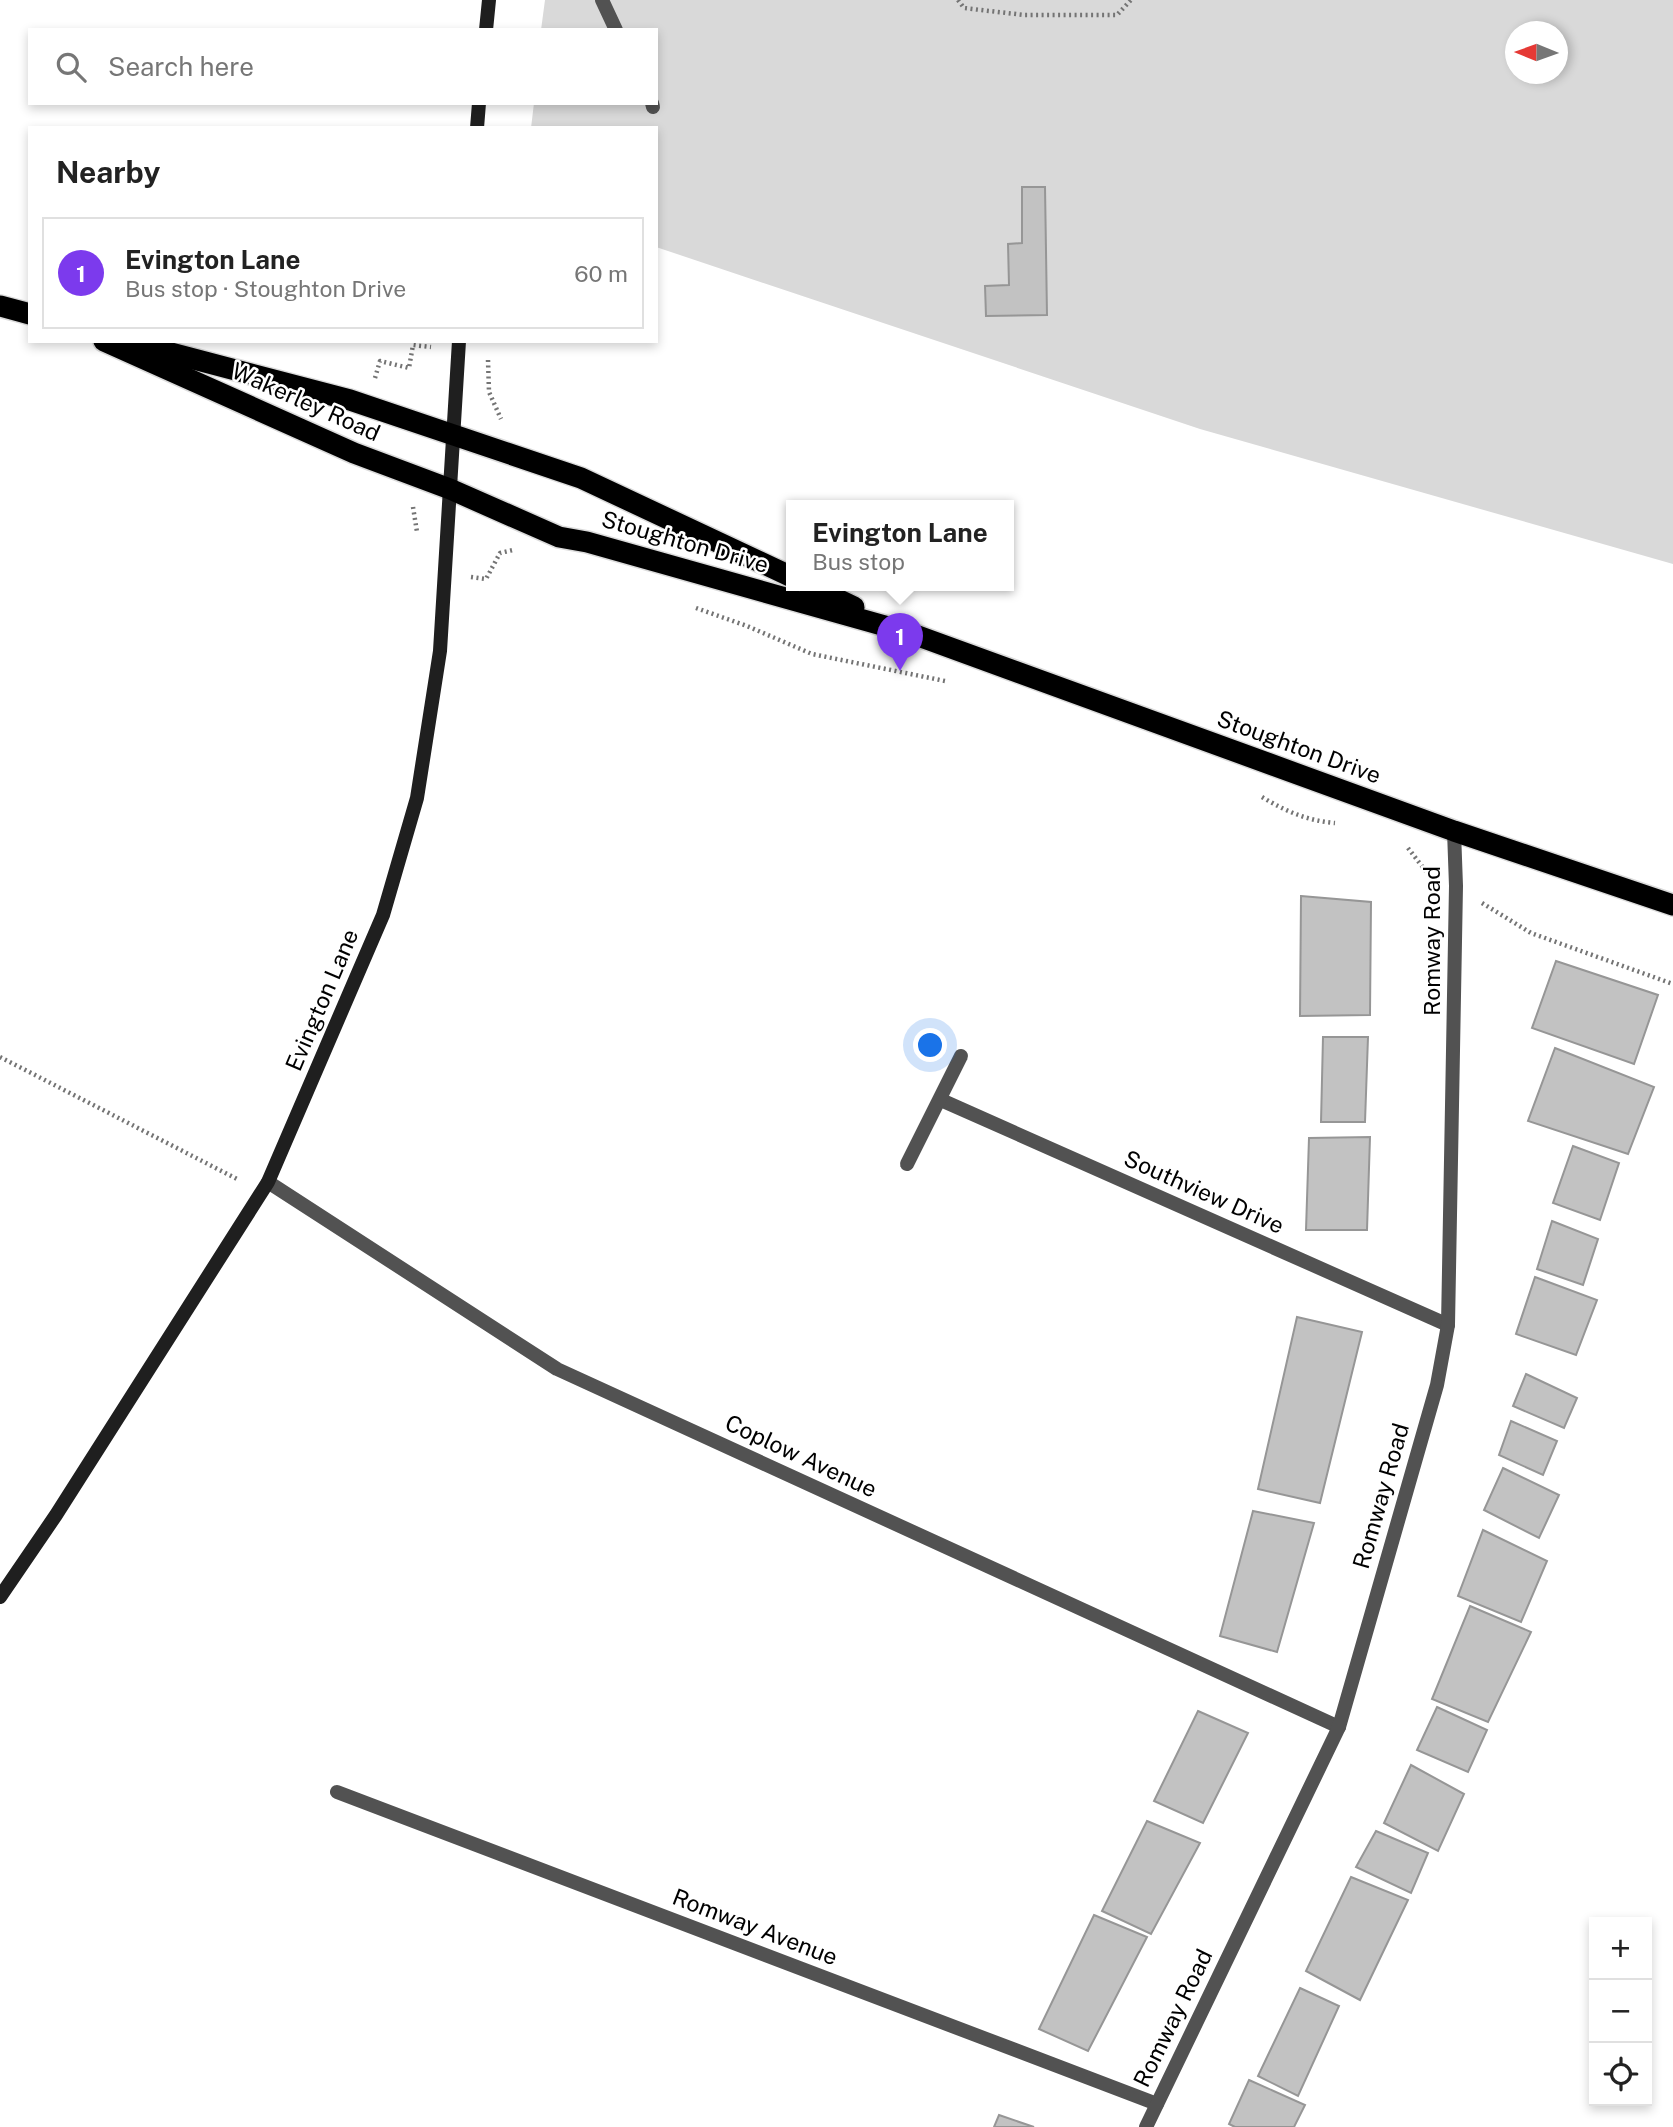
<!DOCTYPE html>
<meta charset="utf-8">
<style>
body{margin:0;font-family:"Public Sans",sans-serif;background:#f2f2f2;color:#222}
.controls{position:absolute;right:21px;bottom:21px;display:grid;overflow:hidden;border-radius:0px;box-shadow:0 4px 10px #0003}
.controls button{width:63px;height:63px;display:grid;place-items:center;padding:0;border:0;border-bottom:2px solid #e0e0e0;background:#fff;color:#222;font:35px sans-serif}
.compass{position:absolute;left:1505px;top:21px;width:63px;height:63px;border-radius:50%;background:#fff;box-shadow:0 4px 10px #0003;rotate:271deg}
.you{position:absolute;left:931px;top:1046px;width:24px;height:24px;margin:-18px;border:5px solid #fff;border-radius:50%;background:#1a73e8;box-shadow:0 0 0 10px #1a73e833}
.badge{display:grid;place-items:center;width:46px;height:46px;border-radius:50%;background:#7c3aed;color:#fff;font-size:23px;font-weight:700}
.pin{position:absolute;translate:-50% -58px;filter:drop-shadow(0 2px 4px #0008)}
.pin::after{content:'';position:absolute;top:37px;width:24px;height:21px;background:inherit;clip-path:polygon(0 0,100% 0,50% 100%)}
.popup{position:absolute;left:786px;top:500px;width:228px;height:91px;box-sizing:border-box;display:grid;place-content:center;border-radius:0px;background:#fff;filter:drop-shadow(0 2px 5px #0005);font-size:23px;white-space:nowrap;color:#767676}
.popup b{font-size:26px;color:#222}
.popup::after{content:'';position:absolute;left:50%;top:100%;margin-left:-14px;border:14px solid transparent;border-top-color:#fff}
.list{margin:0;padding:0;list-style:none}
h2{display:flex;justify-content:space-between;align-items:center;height:91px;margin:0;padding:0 28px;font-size:30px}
h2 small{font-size:23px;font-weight:400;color:#767676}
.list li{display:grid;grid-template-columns:46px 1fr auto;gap:21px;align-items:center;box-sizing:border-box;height:112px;margin:0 14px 14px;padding:0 14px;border:2px solid #e0e0e0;border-radius:0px}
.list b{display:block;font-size:26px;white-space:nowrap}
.list p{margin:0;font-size:23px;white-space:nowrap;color:#767676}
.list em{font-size:23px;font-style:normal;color:#767676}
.icon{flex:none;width:38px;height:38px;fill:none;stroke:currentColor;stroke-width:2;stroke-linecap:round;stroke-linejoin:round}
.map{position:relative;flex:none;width:1673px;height:2127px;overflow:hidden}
.search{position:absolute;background:#fff;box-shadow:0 4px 10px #0003;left:28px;top:28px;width:630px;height:77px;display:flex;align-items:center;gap:18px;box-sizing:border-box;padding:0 24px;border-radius:0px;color:#767676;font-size:26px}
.panel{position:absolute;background:#fff;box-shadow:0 4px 10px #0003;left:28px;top:126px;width:630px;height:217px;border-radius:0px}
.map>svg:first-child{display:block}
.green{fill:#d9d9d9;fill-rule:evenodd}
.building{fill:#c2c2c2;stroke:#969696;stroke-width:2}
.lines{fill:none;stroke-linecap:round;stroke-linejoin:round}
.highway-casing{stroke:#dbdbdb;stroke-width:24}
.path{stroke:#747474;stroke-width:4.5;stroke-dasharray:2 3.5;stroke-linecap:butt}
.lane{stroke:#525252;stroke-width:14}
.street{stroke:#525252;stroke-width:14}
.secondary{stroke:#1f1f1f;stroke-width:14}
.highway{stroke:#000;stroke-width:21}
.labels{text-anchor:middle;stroke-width:5;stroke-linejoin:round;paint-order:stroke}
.street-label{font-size:23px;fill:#000;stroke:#fff}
</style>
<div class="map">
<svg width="1673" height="2127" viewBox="0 0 1673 2127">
<rect width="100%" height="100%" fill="#fff"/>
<!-- green -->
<path class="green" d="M545,0h1128v564l-473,-135 -544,-182v-119h-125l3,-25h122v-73h-115zM1516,32h42v42h-42z"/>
<!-- building -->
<g class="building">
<path d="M1022,187h23l2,128 -61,1 -1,-30 24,-1 -1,-41 14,-1z"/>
<path d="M1301,896l70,6 -1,113 -70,1z"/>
<path d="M1556,961l102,34 -24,69 -102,-36z"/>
<path d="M1323,1037h45l-3,85h-44z"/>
<path d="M1555,1048l99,39 -26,67 -100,-33z"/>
<path d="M1370,1137l-3,93h-61l3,-92z"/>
<path d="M1573,1146l46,17 -19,57 -47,-17z"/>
<path d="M1552,1221l46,18 -15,46 -46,-16z"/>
<path d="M1535,1277l62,23 -21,55 -60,-21z"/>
<path d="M1297,1317l65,15 -42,171 -62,-14z"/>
<path d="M1526,1374l51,24 -13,30 -51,-22z"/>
<path d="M1511,1421l46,20 -14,34 -44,-20z"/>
<path d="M1503,1468l56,27 -20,43 -55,-28z"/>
<path d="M1253,1511l61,12 -37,129 -57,-16z"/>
<path d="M1483,1530l64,31 -26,61 -63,-26z"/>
<path d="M1470,1606l61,26 -43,90 -56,-23z"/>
<path d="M1437,1707l50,23 -19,42 -51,-22z"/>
<path d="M1198,1711l50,22 -45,90 -49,-22z"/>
<path d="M1411,1765l53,29 -26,57 -54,-28z"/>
<path d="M1147,1821l53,22 -49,91 -49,-23z"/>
<path d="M1376,1831l52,22 -17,40 -55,-26z"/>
<path d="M1351,1877l57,23 -48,100 -54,-29z"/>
<path d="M1094,1915l53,22 -59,114 -49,-22z"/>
<path d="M1300,1988l39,18 -41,90 -40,-20z"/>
<path d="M1249,2080l56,25 -11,22h-59l-6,-3z"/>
<path d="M999,2115l35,12h-40z"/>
</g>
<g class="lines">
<!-- highway casing -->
<g class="highway-casing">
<g id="highway">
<path d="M0,306l30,8"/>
<path d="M104,341l250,112 96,36 109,48 28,5 323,91 544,198 219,74"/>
<path d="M129,342l221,58 231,78 211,99"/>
<path d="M808,585l46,22"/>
</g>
</g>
<!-- path -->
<g class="path">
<path d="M958,0l6,8 60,7h93l14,-15"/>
<path d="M488,360l1,32 12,27"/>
<path d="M375,378l5,-17 29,7 4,-23 18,2"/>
<path d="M413,507l4,25"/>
<path d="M471,577l15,2 14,-26 13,-3"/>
<path d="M696,608l51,18 65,28 133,27"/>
<path d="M1262,797c23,14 46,24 73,26"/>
<path d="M1408,848l20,26"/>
<path d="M1482,903l49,30 142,51"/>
<path d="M0,1057l239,123"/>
</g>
<!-- lane -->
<g class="lane">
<path d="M602,0l14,30"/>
<path d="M652,103l1,4"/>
</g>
<!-- street -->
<g class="street">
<path d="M941,1100l507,225"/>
<path d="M907,1164l54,-108"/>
<path d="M268,1182l289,187 782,358"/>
<path d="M337,1792l820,312"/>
<path d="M1146,2127l193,-400 98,-342 11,-60 8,-439 -2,-55"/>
</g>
<!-- secondary -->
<g class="secondary">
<path d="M486,30l3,-30"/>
<path d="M477,128l2,-25"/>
<path d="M0,1597l56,-82 212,-333 115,-267 34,-117 23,-147 19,-310"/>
</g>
<!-- highway -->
<use href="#highway" class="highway"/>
</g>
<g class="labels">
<!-- street labels -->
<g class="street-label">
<text transform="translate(306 402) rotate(24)" y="8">Wakerley Road</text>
<text transform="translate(685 542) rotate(16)" y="8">Stoughton Drive</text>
<text transform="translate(1299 747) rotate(20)" y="8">Stoughton Drive</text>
<text transform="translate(1432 941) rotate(-90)" y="8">Romway Road</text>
<text transform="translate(322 1000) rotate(-67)" y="8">Evington Lane</text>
<text transform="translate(1204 1192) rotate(24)" y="8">Southview Drive</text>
<text transform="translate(801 1456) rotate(25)" y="8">Coplow Avenue</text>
<text transform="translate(1381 1496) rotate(-74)" y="8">Romway Road</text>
<text transform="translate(755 1927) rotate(21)" y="8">Romway Avenue</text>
<text transform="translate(1173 2018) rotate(-64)" y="8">Romway Road</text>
</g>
</g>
</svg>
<div class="controls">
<button>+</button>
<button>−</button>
<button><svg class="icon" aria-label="locate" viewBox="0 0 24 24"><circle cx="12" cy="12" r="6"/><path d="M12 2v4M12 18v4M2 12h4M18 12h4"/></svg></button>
</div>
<svg class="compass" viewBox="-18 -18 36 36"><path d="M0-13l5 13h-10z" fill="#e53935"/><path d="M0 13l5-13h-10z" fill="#767676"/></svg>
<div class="you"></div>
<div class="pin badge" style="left:900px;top:671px">1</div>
<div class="popup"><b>Evington Lane</b>Bus stop</div>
<div class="search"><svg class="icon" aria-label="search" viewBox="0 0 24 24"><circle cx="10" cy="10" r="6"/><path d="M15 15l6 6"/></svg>Search here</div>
<section class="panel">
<h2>Nearby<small></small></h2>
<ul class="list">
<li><span class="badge">1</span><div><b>Evington Lane</b><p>Bus stop · Stoughton Drive</p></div><em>60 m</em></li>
</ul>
</section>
</div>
